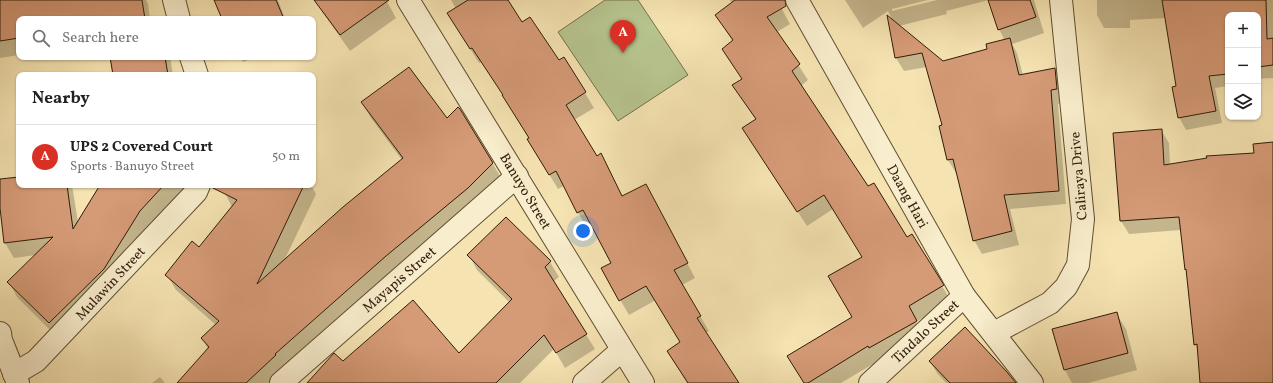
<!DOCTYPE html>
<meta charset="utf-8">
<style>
body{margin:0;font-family:Vollkorn,serif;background:#f2f2f2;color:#202124}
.controls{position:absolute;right:12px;top:12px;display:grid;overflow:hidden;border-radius:8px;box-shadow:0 1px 3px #0004}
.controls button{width:36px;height:36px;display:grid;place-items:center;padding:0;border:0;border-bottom:1px solid #e0e0e0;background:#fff;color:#202124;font:20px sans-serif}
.you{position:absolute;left:583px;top:231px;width:14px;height:14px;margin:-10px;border:3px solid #fff;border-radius:50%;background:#1a73e8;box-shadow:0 0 0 6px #1a73e833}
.badge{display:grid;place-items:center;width:26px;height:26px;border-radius:50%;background:#d93025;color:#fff;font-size:13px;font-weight:700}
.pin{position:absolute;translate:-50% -33px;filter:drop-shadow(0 1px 2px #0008)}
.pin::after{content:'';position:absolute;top:21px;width:14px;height:12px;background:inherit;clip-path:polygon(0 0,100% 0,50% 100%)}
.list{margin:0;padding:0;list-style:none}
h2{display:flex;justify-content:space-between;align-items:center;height:52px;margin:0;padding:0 16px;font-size:17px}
h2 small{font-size:13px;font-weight:400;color:#757577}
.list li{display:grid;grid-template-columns:26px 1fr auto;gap:12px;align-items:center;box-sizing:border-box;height:64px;padding:0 16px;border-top:1px solid #e0e0e0}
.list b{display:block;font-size:15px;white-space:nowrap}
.list p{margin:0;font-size:13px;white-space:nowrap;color:#757577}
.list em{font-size:13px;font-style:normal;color:#757577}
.icon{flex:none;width:22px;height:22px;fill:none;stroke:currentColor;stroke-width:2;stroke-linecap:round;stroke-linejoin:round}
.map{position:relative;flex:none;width:1273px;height:383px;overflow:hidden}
.search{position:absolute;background:#fff;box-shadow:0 1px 3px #0004;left:16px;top:16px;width:300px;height:44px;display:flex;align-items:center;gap:10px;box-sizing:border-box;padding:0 14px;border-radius:8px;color:#757577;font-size:15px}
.panel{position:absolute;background:#fff;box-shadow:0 1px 3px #0004;left:16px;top:72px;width:300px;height:116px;border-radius:8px}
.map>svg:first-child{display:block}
.green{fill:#b7c58f;stroke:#74704c}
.shadow{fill:#0003;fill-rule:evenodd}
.building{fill:#d59a76;stroke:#301c08}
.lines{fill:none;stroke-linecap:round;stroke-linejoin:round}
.minor-casing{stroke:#614e32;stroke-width:24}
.minor{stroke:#f8edcc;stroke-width:22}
.labels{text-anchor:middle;stroke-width:3;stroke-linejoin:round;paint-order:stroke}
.street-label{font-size:14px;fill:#301c08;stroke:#f8edcc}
</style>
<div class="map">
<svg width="1273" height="383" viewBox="0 0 1273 383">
<rect width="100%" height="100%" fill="#f5e3b1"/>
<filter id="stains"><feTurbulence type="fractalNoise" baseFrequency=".005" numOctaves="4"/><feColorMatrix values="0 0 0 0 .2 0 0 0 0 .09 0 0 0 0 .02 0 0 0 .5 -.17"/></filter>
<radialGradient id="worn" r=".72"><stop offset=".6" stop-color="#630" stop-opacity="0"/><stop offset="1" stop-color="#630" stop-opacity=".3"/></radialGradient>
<!-- green -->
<path class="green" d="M605,0h33l50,75 -70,46 -60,-89z"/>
<!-- shadow -->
<g class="shadow">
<path d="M0,0h146l2,4 2,15h-131v36l-19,3z"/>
<path d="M216,0h62l7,19h-62z"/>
<path d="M314,0h72l10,18 -46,33z"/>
<path d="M451,0h56l15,24 37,37 5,-3 30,50 -20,12 22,37 13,13 14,27 31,3 41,78 -13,7 27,46 -4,2 33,50h-51l-19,-31 13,-9 -25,-43 -27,15 -27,-46 11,-6 -21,-38 -6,2 -22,-41 -6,3 -21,-35 -7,-16 -27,-43 -22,-33 -2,1 -22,-35 -1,-19z"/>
<path d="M730,0h47l13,24 -13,8 31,48 -7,6 67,102 39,50 5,-3 39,66 -35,21 9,15 -46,25 -1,-1 -37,22h-36l48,-66 10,-60 -30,-48 -26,17 -63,-97 12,-9 -23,-34 10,-6 -10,-38 -17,-27 16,-12z"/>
<path d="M845,0h83l-36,9v2l45,-11h97l10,33 -32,11 5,9 6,22 32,-6 8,14 1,19 -6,2 8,100 -56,5 9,36 -37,9 -8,-14 -16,-67h-2l-8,-13 -5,-34 -16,-59 -23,4 -8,-13 -3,-37 -5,-10 -25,17zM989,0l10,29 6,12 -17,9 -45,12 -44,-36 48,-12 -1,-3z"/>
<path d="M1097,0h176v78l-15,1v-64h-30v71l-13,2 7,35 -36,7 -7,-13 -2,-30 -11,-69 -36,2v8h-26l-7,-13z"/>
<path d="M111,57h59l3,18h-59z"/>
<path d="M240,57h17l-14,5z"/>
<path d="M362,103l84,16 14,-9 42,69 -231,204h-93l30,-34 -6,-11 14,-13 -40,-35 -9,-15 33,-27 32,-41 -7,-14 4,-8h82l5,9 -32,67 118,-101 -31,-42z"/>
<path d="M1161,130l8,13 1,22 85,-11 18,-11v240h-51l-23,-31 -4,-8 -7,-71 -2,-4 -5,-39 -52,4 -8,-13 -7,-87z"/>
<path d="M19,178v7h53l6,37 24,-37h84l-37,42 -91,111 -41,-41 -8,-15 27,-27 -22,3 -9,-15 -5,-43v-20z"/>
<path d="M469,255l81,7 9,15 -6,5 42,67 -30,19 -11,-19 -34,34h-212l35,-21 116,-8 51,-51 -33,-33z"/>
<path d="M1116,313l10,16 11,41 -49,13h-16l-7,-13 -12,-40z"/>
<path d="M930,361l84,22h-68l-9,-10z"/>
<path d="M160,377l5,6h-13z"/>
</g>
<!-- building -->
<g class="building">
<path d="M0,0h142l3,19h-126v19l-19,3z"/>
<path d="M214,0h62l8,19h-62z"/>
<path d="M314,0h75l-49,35z"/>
<path d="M468,0h40l14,22 8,-5 29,43 5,-3 22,35 -20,13 31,51 4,-3 21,43 24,-12 42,79 -14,7 27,46 -4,2 42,65h-51l-21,-32 13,-9 -34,-56 -27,15 -18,-33 10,-5 -28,-53 -6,3 -21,-42 -7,4 -22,-36 2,-1 -27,-43h1l-31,-47 -2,1 -23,-36z"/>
<path d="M735,0h50l1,6 -19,11 33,47 -8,7 76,115 6,-3 33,54 5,-3 32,51 -35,21 8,15 -48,27 -1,-2 -60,37h-4l-17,-27 65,-39 -24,-41 34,-19 -38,-62 -27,17 -55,-84 14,-9 -24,-34 10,-6 -20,-30 11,-9 -18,-25z"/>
<path d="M988,0h42l6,17 -38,13z"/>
<path d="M1162,0h104l1,39 6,-1v27l-15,2v-52h-30v59l-19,2 7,35 -38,7 -6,-31 4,-1z"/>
<path d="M887,15l56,46 44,-12 -1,-5 24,-6 9,37 36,-7 2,21 -6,1 8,101 -55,4 8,36 -39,10 -20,-82 -6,1 -8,-34 3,-1 -20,-72 -27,5z"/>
<path d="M110,57h55l3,18h-55z"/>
<path d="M409,67l38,51 11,-11 2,2 33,54 -25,25 -82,68 -111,98 1,1 -30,28h-69l32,-36 -8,-9 18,-17 -54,-46 27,-34 7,6 38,-47 -26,-13v-2h93l-47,99 86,-77 60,-49 -42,-56z"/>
<path d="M1162,129l2,36 43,-7 -1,-2 48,-3 -1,-9 20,-2v241h-73l-3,-39 -3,1 -8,-76 -1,1 -6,-53 -59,4 -7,-88z"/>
<path d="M19,177v8h48l6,44 27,-44h64l-24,26 -36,58 -55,54 -42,-41 46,-45 -49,6 -4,-35v-29z"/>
<path d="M506,217l45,44 -6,6 42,67 -31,19 -12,-18 -48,48h-189l27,-30 9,8 70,-61 46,53 53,-54 -45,-44z"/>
<path d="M1117,312l11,41 -64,17 -12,-41z"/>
<path d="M965,327l42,45 9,11h-66l-21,-22z"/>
</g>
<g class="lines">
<!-- minor casing -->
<g class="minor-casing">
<g id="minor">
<path d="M174,0l5,19"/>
<path d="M408,0l235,383"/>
<path d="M797,0l167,296 68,87"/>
<path d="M191,57l6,18"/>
<path d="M0,333l1,7 17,43"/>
<path d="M994,333l56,-30 16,-16 12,-22 5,-46 -22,-219"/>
<path d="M14,374l22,-13 160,-169 3,-7"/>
<path d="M281,383l236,-207"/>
<path d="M584,383l38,-33"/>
<path d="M870,383l94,-87"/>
</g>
</g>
<!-- minor -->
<use href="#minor" class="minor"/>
</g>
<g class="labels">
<!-- street labels -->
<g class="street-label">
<text transform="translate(1078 176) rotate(-95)" y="5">Caliraya Drive</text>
<text transform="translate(526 191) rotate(59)" y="5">Banuyo Street</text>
<text transform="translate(908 196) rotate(61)" y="5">Daang Hari</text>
<text transform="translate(399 279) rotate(-41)" y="5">Mayapis Street</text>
<text transform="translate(110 283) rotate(-47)" y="5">Mulawin Street</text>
<text transform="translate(925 331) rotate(-43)" y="5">Tindalo Street</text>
</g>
</g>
<rect width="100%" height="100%" filter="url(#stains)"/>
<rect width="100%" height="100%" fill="url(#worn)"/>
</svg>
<div class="controls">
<button>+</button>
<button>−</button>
<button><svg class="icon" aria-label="layers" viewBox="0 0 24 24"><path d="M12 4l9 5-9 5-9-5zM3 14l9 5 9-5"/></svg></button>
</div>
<div class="you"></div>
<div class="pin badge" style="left:623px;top:53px">A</div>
<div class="search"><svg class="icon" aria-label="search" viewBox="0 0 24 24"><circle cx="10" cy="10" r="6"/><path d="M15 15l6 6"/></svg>Search here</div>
<section class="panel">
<h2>Nearby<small></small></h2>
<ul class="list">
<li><span class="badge">A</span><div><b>UPS 2 Covered Court</b><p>Sports · Banuyo Street</p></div><em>50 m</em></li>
</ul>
</section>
</div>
